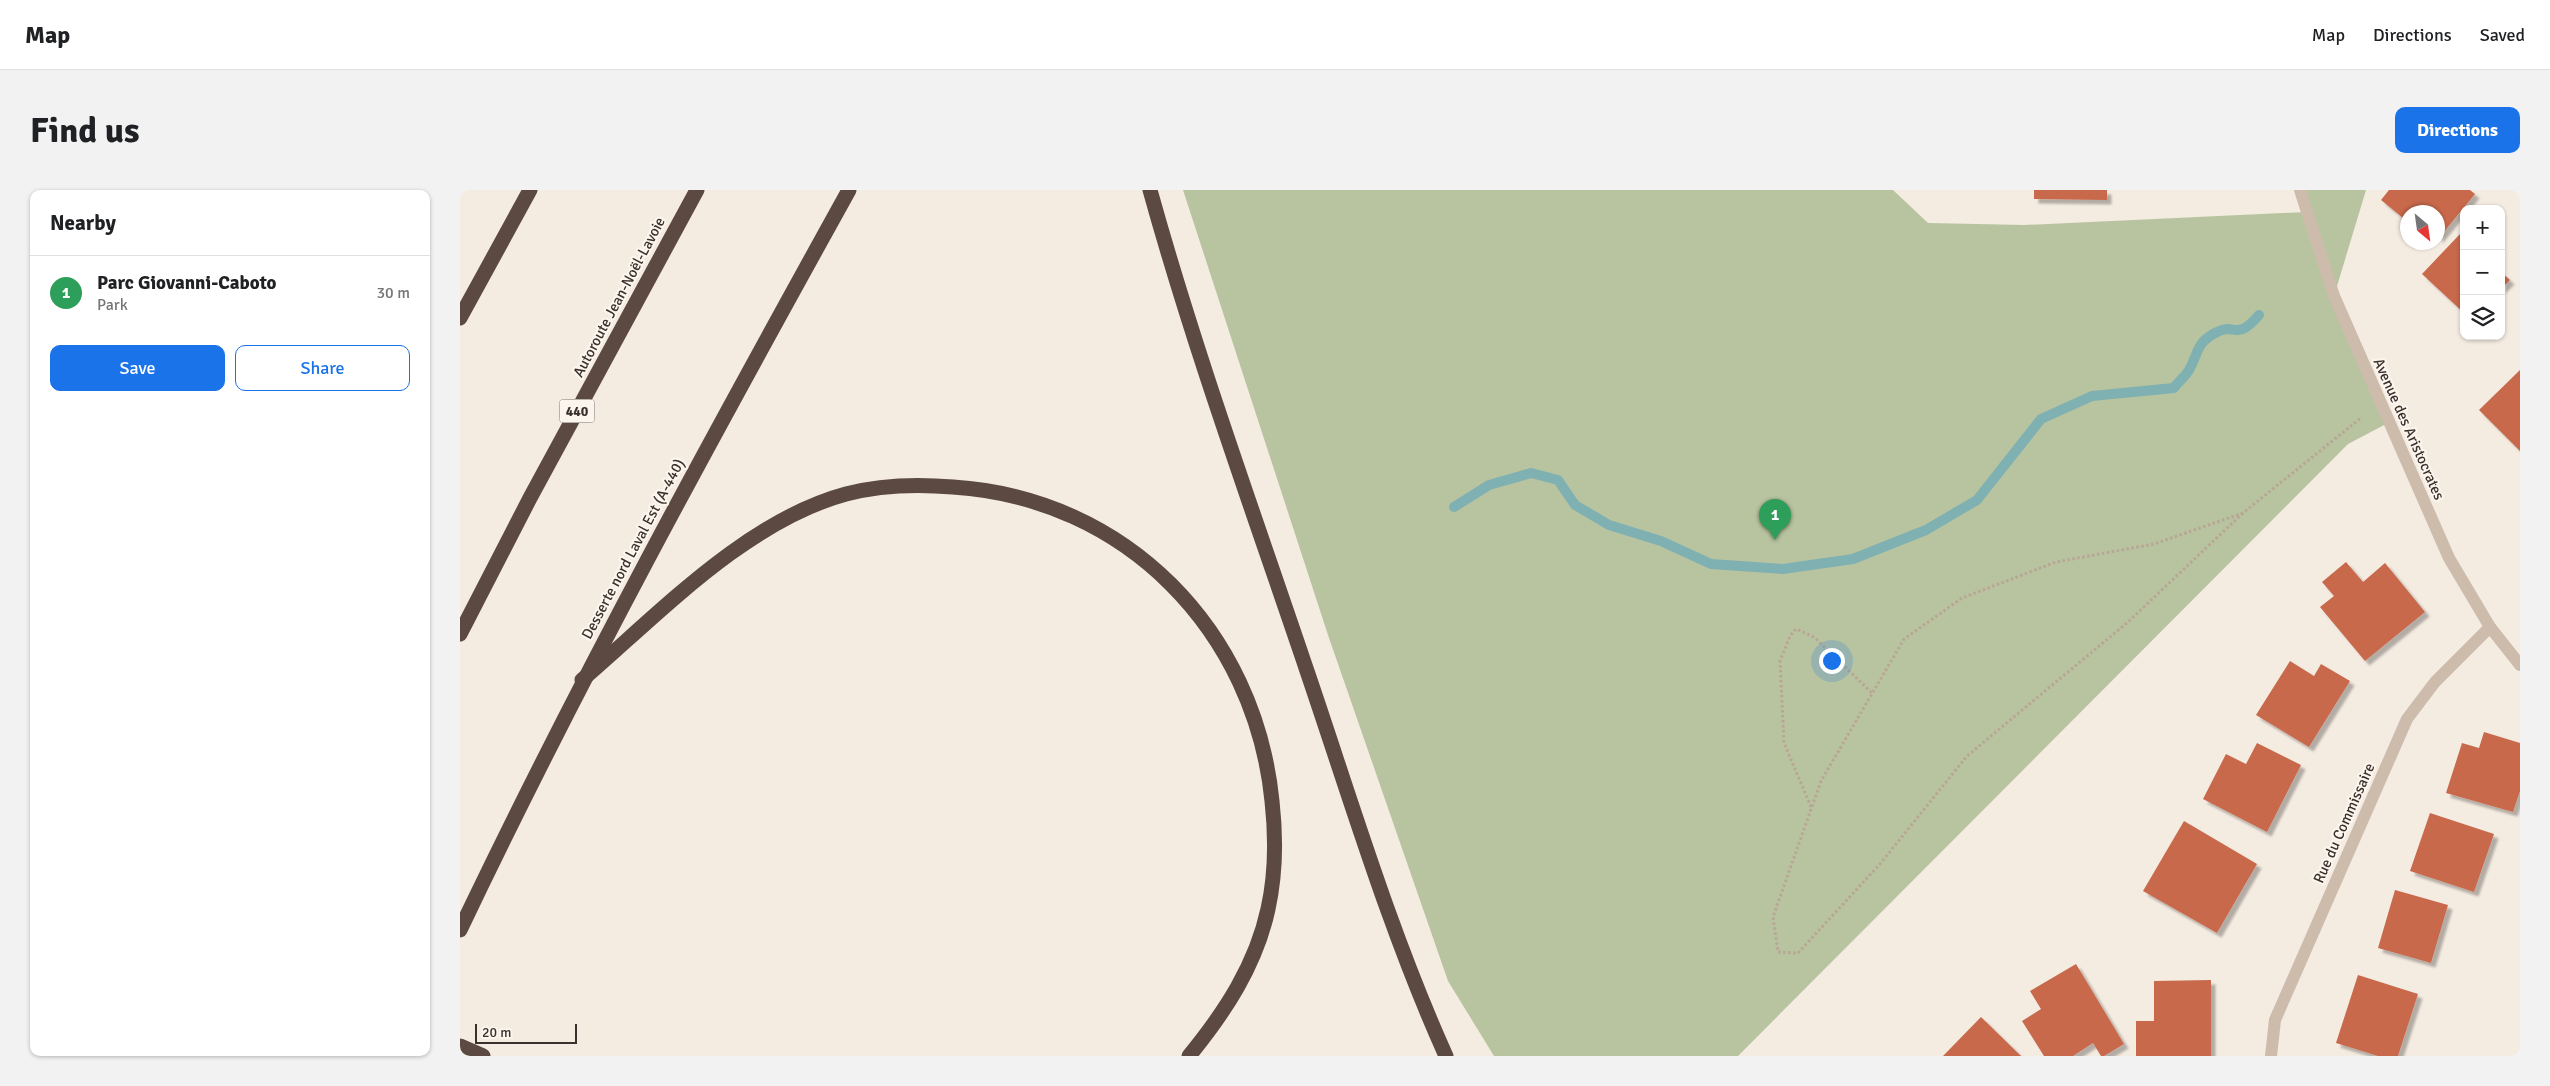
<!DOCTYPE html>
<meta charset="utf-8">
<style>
body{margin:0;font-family:Signika,sans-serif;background:#f2f2f2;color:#202124}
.controls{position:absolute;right:15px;top:15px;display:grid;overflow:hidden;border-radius:10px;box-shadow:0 1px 4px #0004}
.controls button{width:45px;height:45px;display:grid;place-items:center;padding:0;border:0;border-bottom:1px solid #e0e0e0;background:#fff;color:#202124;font:25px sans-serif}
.compass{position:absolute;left:1940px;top:15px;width:45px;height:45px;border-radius:50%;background:#fff;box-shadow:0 1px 4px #0004;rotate:151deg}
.scale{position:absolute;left:15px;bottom:12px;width:102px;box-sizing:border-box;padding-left:5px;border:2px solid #3b302b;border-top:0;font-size:14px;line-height:18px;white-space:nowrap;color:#3b302b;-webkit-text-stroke:4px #fbf5ee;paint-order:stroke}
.you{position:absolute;left:1371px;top:470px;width:18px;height:18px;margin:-12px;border:4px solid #fff;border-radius:50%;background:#1a73e8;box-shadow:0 0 0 8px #1a73e833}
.badge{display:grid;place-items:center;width:32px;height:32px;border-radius:50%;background:#1a73e8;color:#fff;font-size:16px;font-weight:700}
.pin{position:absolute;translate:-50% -41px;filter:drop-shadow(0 1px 2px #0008)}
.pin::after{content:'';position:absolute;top:26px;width:18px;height:15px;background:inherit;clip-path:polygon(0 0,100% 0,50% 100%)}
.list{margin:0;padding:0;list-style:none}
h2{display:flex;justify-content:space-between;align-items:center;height:65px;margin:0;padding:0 20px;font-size:21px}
h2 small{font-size:16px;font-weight:400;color:#757577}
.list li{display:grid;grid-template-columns:32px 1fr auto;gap:15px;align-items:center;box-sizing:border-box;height:75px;padding:0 20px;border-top:1px solid #e0e0e0}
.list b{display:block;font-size:19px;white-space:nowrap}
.list p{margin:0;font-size:16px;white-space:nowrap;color:#757577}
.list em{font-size:16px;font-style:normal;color:#757577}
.actions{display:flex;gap:10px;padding:15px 20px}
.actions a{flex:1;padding:11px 0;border:1px solid #1a73e8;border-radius:10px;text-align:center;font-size:18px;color:#1a73e8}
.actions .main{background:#1a73e8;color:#fff}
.icon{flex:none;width:28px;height:28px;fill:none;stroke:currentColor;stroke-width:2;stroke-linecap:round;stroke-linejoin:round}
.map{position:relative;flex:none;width:2060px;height:866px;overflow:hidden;border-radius:10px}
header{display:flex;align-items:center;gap:30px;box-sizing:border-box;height:70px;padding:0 25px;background:#fff;border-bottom:1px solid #e0e0e0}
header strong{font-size:24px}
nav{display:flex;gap:28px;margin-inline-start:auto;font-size:18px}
.intro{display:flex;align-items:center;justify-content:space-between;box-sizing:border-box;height:120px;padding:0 30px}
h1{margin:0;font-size:35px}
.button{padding:12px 22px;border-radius:10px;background:#1a73e8;color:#fff;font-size:18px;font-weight:700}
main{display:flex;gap:30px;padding:0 30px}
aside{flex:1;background:#fff;border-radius:10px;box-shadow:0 1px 4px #0004}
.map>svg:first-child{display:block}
.green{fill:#b8c4a0}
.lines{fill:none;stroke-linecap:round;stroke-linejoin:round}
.stream{stroke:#7fb0b2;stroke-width:10}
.building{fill:#c8694b;filter:url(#shadow)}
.path{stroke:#b9a596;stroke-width:3;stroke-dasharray:2.5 2.5;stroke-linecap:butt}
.street{stroke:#cdbbac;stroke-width:12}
.highway{stroke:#5c4a42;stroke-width:15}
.labels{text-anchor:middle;stroke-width:4.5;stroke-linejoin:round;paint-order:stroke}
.shield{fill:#fbf5ee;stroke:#756b66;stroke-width:1}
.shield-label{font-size:14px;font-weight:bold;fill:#3b302b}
.street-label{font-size:15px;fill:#3b302b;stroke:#fbf5ee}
</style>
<header>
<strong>Map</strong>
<nav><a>Map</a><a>Directions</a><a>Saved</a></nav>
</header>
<div class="intro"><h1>Find us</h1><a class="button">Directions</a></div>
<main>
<aside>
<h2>Nearby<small></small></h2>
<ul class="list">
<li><span class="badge" style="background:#2e9e5b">1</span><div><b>Parc Giovanni-Caboto</b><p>Park</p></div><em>30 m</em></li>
</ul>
<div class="actions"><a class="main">Save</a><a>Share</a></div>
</aside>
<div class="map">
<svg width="2060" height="866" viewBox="0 0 2060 866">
<defs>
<filter id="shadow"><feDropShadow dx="4.5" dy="4.5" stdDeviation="1" flood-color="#0004"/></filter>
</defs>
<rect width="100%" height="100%" fill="#f4ebe1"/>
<!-- green -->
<path class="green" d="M723,0h710l35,33 96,2 282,-13 -6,-22h66l-32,106 54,127 -40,21 -610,612h-244l-46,-75 -120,-346z"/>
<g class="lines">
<!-- stream -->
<path class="stream" d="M994,317l35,-22 42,-12 27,7 17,25 34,20 52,16 50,23 72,5 70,-10 73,-29 51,-30 64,-81 51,-23 82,-8c4,-6 11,-11 15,-18 10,-17 6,-26 26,-37 21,-12 20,10 44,-18"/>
</g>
<!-- building -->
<g class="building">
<path d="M1574,0h73v10l-73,-1z"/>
<path d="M1929,0h81l5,4 -37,45v-27h-30v10l-27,-22z"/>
<path d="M2000,44l4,3v76l-42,-39z"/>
<path d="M2041,82l9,8 -9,9z"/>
<path d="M2060,180v81l-41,-41z"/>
<path d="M1886,372l17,20 22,-19 40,49 -60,49 -45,-54 14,-11 -12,-14z"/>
<path d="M1830,471l24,15 7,-12 29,17 -41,66 -53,-32z"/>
<path d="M2024,542l36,11v48l-7,21 -67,-19 16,-50 17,5z"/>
<path d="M1797,553l44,22 -34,67 -64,-33 23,-45 20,10z"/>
<path d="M1970,623l64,21 -20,58 -64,-21z"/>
<path d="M1724,631l73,43 -40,69 -74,-42z"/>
<path d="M1935,700l53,15 -17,58 -53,-15z"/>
<path d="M1616,774l48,80 -20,12h-3l-8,-13 -20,13h-29l-22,-35 19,-12 -11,-18z"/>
<path d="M1898,785l60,19 -20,62h-20l-42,-13z"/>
<path d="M1751,790v76h-75v-35h18v-40z"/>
<path d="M1521,827l40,39h-78z"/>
</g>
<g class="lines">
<!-- path -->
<g class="path">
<path d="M1783,323l-115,109 -161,134 -87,108 -82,89 -20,-1 -5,-35 48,-136 83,-142 58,-41 94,-36 98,-18 89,-31 119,-96"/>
<path d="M1351,617l-27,-64 -4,-82 10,-25 6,-7 18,8 58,56"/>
</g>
<!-- street -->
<g class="street">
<path d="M1840,0l34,106 115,262 41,69 30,38"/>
<path d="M1811,866l4,-36 132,-301 28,-37 55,-55"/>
</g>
<!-- highway -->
<g class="highway">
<path d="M690,0c45,162 103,321 157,481 44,129 83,261 139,385"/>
<path d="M0,128l70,-128"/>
<path d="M0,444l70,-136 167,-308"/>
<path d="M122,490c77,-66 164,-159 264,-186 34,-9 72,-10 107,-7 173,11 302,144 319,314 4,36 4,72 -4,108 -12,56 -43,103 -79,147"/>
<path d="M0,740c120,-252 254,-496 389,-740"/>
<path d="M0,856l23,10"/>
</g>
</g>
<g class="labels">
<!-- shield labels -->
<rect class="shield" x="99.5" y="209.5" width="35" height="23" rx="4"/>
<g class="shield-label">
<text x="117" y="226">440</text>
</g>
<!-- street labels -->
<g class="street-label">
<text transform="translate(159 107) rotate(-62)" y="5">Autoroute Jean-Noël-Lavoie</text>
<text transform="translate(1949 239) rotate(66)" y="5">Avenue des Aristocrates</text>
<text transform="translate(173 359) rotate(-62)" y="5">Desserte nord Laval Est (A-440)</text>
<text transform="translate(1884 633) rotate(-66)" y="5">Rue du Commissaire</text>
</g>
</g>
</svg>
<div class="controls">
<button>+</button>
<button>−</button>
<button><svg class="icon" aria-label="layers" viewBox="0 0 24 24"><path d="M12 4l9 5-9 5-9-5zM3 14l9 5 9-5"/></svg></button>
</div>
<svg class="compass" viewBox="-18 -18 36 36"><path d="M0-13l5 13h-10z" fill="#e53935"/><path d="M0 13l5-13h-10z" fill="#757577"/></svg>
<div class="scale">20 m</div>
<div class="you"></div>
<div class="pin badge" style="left:1315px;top:350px;background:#2e9e5b">1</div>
</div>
</main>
